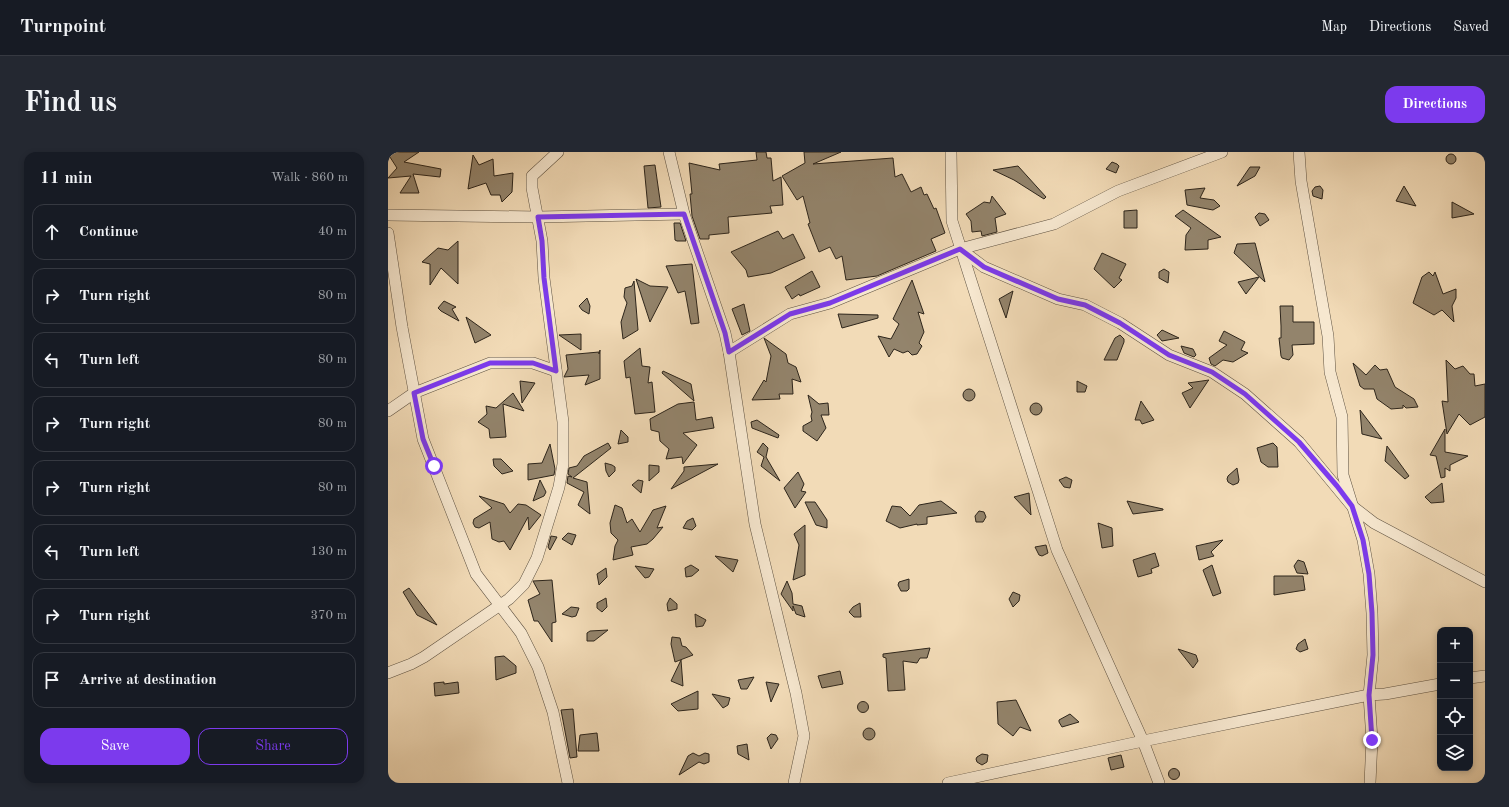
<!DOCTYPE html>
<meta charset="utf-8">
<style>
body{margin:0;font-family:"Old Standard TT",serif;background:#242831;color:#f1f3f6}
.controls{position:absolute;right:12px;bottom:12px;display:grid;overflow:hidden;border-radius:8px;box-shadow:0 2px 6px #0003}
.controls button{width:36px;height:36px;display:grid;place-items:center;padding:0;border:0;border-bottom:1px solid #363941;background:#171b24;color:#f1f3f6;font:20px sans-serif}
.stop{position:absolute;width:12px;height:12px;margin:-9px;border:3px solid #7c3aed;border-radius:50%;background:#fff}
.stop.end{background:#7c3aed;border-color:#fff;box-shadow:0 1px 4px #0008}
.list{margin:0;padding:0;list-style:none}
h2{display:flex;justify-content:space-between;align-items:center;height:52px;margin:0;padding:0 16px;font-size:17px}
h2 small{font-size:13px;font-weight:400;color:#9ea1a6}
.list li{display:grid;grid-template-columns:26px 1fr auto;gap:12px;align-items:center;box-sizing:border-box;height:56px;margin:0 8px 8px;padding:0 8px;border:1px solid #363941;border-radius:12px}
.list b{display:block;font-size:15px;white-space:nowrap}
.list em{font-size:13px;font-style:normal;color:#9ea1a6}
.actions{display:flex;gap:8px;padding:12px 16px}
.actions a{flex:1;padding:9px 0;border:1px solid #7c3aed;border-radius:12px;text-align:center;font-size:14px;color:#7c3aed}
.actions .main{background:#7c3aed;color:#fff}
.icon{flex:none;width:22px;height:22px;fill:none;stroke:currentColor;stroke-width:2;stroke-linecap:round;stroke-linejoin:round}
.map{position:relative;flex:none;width:1097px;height:631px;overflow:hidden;border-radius:12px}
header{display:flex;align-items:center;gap:24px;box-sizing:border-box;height:56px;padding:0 20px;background:#171b24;border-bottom:1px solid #363941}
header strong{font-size:19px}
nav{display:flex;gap:22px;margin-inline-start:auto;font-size:14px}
.intro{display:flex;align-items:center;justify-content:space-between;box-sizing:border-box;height:96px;padding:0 24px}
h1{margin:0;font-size:28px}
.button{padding:10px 18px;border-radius:12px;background:#7c3aed;color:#fff;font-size:14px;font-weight:700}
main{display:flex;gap:24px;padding:0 24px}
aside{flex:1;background:#171b24;border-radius:12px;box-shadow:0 2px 6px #0003}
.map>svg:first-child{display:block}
.building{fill:#93846c;stroke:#2d251b}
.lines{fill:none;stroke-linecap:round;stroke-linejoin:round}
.minor-casing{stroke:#5e5242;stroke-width:12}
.minor{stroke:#f7e8d0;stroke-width:11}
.route{stroke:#7c3aed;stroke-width:5}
</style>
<header>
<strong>Turnpoint</strong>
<nav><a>Map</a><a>Directions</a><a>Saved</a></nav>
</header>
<div class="intro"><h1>Find us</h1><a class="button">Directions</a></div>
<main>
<aside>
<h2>11 min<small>Walk · 860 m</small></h2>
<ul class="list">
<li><svg class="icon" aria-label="ahead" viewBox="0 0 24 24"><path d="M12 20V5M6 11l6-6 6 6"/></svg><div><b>Continue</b></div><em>40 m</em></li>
<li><svg class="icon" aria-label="right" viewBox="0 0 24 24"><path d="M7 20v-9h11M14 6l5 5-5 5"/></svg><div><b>Turn right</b></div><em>80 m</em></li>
<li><svg class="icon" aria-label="left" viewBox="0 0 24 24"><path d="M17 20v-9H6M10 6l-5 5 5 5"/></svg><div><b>Turn left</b></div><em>80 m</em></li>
<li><svg class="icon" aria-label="right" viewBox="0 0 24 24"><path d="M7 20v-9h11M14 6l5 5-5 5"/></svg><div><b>Turn right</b></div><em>80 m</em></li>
<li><svg class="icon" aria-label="right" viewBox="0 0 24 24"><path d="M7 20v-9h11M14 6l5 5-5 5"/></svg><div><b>Turn right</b></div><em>80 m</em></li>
<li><svg class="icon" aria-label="left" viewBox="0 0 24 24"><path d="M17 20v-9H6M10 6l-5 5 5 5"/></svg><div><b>Turn left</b></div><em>130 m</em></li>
<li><svg class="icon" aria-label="right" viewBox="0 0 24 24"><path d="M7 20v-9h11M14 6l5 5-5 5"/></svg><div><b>Turn right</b></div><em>370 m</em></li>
<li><svg class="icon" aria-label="arrive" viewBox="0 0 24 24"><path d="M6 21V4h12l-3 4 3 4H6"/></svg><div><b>Arrive at destination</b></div></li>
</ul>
<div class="actions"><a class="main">Save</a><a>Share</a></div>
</aside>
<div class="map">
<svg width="1097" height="631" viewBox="0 0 1097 631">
<rect width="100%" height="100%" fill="#f2dbb7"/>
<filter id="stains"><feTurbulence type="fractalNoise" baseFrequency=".005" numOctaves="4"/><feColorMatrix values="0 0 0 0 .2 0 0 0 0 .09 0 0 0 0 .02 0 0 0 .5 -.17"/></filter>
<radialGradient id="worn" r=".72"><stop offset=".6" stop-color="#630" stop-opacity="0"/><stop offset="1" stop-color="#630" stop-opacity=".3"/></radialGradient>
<!-- building -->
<g class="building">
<path d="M9,0h22l-15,10 37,7 -1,8 -27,-3 6,19h-19l11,-17 -23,2 9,-10 -9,-14z"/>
<path d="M368,0h10l1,6h4l2,23 8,-4 2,28 -13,1 2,7 -44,4 1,16 -20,2v4h-9l-8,-23 -2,-22h2l-3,-31 31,7 -1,-6 38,-4z"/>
<path d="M416,0h37l-28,12 80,-6 2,19 7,-3 9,18 10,-5 3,8 3,-1 7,15 2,-1 9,25 -14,6 5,12 -59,25 -31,4 -4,-24 -6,3 -6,-12 -11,5 -11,-28 2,-1 -7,-27 -6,4 -15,-24 23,-13z"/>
<circle cx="1063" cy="7" r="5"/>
<path d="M85,3l6,10 14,-6 1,17 19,-3 -1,19 -10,10 -2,-7h-9l-5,-12 -18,6z"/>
<path d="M724,10l5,2 2,2 -3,7 -10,-4z"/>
<path d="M267,13l6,42 -13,1 -4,-42z"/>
<path d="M630,14l28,31 -2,2 -30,-19 -21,-10z"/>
<path d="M862,15h10l-5,9 -18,10z"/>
<path d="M932,34l3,4 -1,9 -9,-3 -1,-5 3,-4z"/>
<path d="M1016,34l12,20 -20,-5z"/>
<path d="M817,36l-5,10 14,2 6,6 -7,4 -26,-5 -2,-15z"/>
<path d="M604,44l14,18 -11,4 2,14 -15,4 -1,-5 -9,1 -1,-11 -5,-7 18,-12 6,1z"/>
<path d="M1064,50l22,12 -22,4z"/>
<path d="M749,58v18h-13v-17z"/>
<path d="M795,58l38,27 -13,3v9l-23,1 1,-15 5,-7 -16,-12z"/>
<path d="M871,61l6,1 4,6 -9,6 -5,-9z"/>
<path d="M286,71h6l6,18h-9l-2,-1z"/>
<path d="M390,79l5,8 10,-5 12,24 -34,15 -23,4 -2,-7 -15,-18z"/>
<path d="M70,89v43l-17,-16 -11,17v-21l-8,-2 16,-14 10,2z"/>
<path d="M867,91l10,39 -31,-29 3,-9z"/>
<path d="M714,101l24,11 -7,14 3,2 -8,8 -20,-19z"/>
<path d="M304,112l7,59 -8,1 -6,-33 -7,2 -12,-27z"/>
<path d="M776,117l5,3 -1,11 -9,-5v-6z"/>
<path d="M424,119l8,16 -20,9 -1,-2 -7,5 -7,-12z"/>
<path d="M1041,120l4,4 2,-4 8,22 13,-5v9l-4,8 2,16 -12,-12 -8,5 -21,-12 9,-26z"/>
<path d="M871,125l-13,17 -8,-12z"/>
<path d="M248,127l14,7 18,1 -18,35z"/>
<path d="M524,128l12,34 -6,-2 6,20 -5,11 3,3 -5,8 -5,1 -4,-4 -5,2 -9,-4 -5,8 -11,-21 13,3 8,-15 -6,-5z"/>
<path d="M246,129l4,49 -15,9 -2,-17 6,-19 -3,-6 1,-9 7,-2z"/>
<path d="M625,139l-7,27 -7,-19z"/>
<path d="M199,146l3,8 -1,8 -7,-4 -3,-4z"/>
<path d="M56,149l12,6 -4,2 7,12 -18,-10 -3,-3z"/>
<path d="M356,152l6,27 -8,4 -10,-26z"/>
<path d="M892,154h13v16h21v22l-22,1 1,10 -4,5 -7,-2 -1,-2 -2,-18h2v-12z"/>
<path d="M450,162l40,1v3l-36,10z"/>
<path d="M78,165l25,18 -16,8z"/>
<path d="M774,178l17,8 -17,3 -5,-6z"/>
<path d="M836,179l21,11 -4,8 7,3 -15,9 -10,-2 -8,6 -4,-2 -2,-6 18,-13 -8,-4z"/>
<path d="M193,182v16l-22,-15z"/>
<path d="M732,183l4,4v3l-7,18h-13l11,-22z"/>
<path d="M376,186l22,16 2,9 8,4 5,15 -9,-3 1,15h-14l1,5 -28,1 12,-20 2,2 5,-26z"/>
<path d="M793,194l12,3 3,6 -2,2 -10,-4z"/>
<path d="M252,196l2,18 8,1 -2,16 4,-1 3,30 -20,2 -5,-37 -4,1 -2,-17z"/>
<path d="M212,198v29l-15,6 4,-10 -25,2 4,-8 -2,-14 33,-3v2z"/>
<path d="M1058,208l9,9 8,-3 7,8h4l1,12 10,-2v33l-15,8 -11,-11 -12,20 -5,-33 6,1z"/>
<path d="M965,211l13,12 9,-10 5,5 7,-1 8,18 19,12 4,8 -12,1 -3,-3v3l-12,1 -14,-10 -3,-10h-10l-4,-3z"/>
<path d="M275,219l28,13 3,17 -32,-28z"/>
<path d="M821,228l-1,1 -18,27 -8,-15 11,-5 -5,-5z"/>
<path d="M132,229l15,2 -13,20z"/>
<path d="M689,229l10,5 -2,6h-8z"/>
<circle cx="581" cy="243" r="6"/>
<path d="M125,241l11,18 -21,-7 3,33 -16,1 -1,-9 -11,-7 9,-8 -1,-8 10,2z"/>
<path d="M420,243l11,9 9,-1 1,12h-8l5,13 -9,13 -14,-10v-5l9,-5 -1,-5 1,-4z"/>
<path d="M753,249l13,19 -12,4 -2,-4h-5z"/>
<path d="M306,250l2,18 16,-3 2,11 -31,5 14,12 -14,19 -1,-7 -16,2 3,-10 -9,-8 -1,-9 -8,-2 -1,-11 28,-15z"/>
<circle cx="648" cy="257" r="6"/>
<path d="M972,258l22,29 -20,-5z"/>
<path d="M369,268l22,15 -1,3 -26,-10 -1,-6z"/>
<path d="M1057,277v23l23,4 -18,9v6l-5,-3v9l-4,1 -5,-22 -6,-1z"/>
<path d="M233,278l7,7v5l-10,2z"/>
<path d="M220,291l3,5 -38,30 14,4 3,32 -12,-9 6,-13 -17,-9 1,-7 4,1 -4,-3 1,-6 8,-2 7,-10z"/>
<path d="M375,291l5,5 -2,9 14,24 -19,-15 3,-9 -7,-5z"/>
<path d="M885,291l4,4 1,20h-10l-7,-5 -4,-14z"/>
<path d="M162,292l5,25 -1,6 -26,5v-16l14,-1z"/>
<path d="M999,294l22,30 -4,3 -20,-18z"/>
<path d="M105,307h8l12,12 -11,3 -8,-8z"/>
<path d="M217,311l7,2 3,2v4l-6,6 -3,-6z"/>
<path d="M330,312l-47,25 13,-18v-4z"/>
<path d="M261,313l10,1v6l-10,9z"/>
<path d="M849,316l2,12 -1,3 -5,2 -5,-3 -1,-3 1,-3z"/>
<path d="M410,320l6,12 -3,7 5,1 -11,16 -11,-20z"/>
<path d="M678,325l6,3 -2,8 -6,-1 -5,-7z"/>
<path d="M152,328l6,12 -2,4 -11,5z"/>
<path d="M250,328l5,1 -2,12 -9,-8z"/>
<path d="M1054,331l2,19 -13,1 -6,-6z"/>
<path d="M641,341l2,22 -17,-18z"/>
<path d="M91,344l25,8 6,9 8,-9 8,1 15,10 -12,15 -1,-13 -18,33 -6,-9 -5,1 -7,-3 -2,-17 -11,6 -4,-1 -2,-4 1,-4 18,-11z"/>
<path d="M553,349l16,12 -30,4v7l-10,1v-1l-17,4 -14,-7 6,-15 9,1 9,9 9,-11z"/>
<path d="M739,349l36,8v1l-30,4z"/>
<path d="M417,350h10l12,18v8l-11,-3z"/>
<path d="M227,353l7,3 5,15 5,-4 8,13 13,-22 13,-4 -9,22 6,-1 -10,12 -6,5 -16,3 2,8 -20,5 2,-14 3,-6 -7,-7 -1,-10z"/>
<path d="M591,359l5,1 2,5 -3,5h-7l-1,-6z"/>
<path d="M305,366l3,8 -4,4 -9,-2 4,-7z"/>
<path d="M710,371l14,5 1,18 -11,2z"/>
<path d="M417,373v50l-12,5 6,-35 -5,-11z"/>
<path d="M180,381l8,2 -4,10 -10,-6z"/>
<path d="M163,384l6,1 -7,13 -2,-3z"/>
<path d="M835,388l-12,12 3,4 -15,4 -3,-14z"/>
<path d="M658,393l2,8 -6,3 -3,-1 -4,-8z"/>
<path d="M767,401l4,13 -8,3 1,4 -14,4 -5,-17z"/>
<path d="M327,404l23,4 -5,12z"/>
<path d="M910,408l6,2 4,12 -11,-1 -3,-7z"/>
<path d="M303,413l8,5 -7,6 -6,1 -1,-9z"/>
<path d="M824,413l9,28 -8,3 -10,-26z"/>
<path d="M247,414l19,3 -5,8 -4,1z"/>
<path d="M218,416l1,9 -8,8 -2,-11z"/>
<path d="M886,424h29l2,14 -31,5z"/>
<path d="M521,427v10l-2,2h-6l-3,-6 1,-3z"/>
<path d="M164,428l4,42 -4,1v19l-14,-21h-4l-6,-21 12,-6 -7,-13z"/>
<path d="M399,429l5,12 1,11 9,2 3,11 -9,-3 -3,-8v5l-12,-17z"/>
<path d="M21,436l28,37 -20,-10 -14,-23z"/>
<path d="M625,440l7,3 -1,6 -6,6 -4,-8z"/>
<path d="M218,446l1,9 -5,5 -5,-4v-5z"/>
<path d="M282,446l7,6v5l-9,2 -1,-7z"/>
<path d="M472,451l1,14h-7l-5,-5 4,-5z"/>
<path d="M183,455l8,1 -3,8 -4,1 -10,-3z"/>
<path d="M307,462l11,6 -3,6 -7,1z"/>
<path d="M220,478l-14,11h-7v-8l3,-2z"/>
<path d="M284,485l8,1 2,8 4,1 7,8 -18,7 -4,-18z"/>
<path d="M917,487l3,10 -8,3 -4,-3 2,-5z"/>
<path d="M542,496l-3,10h-7l-3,5 -14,-2 2,29 -17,1 -2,-33 -3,-1v-3z"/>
<path d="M790,497l18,6 2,6 -5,7z"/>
<path d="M116,504l12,10v7l-20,7 -1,-23z"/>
<path d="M293,508l2,26 -12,-5z"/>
<path d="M452,519l3,13 -21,4 -4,-12z"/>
<path d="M366,525l-7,12h-6l-3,-9z"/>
<path d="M56,530v2l14,-2 1,11 -24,3 -1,-13z"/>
<path d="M378,530l13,2 -8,18z"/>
<path d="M310,539v18l-20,2 -7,-7z"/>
<path d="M324,542l18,4 -2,7 -5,3z"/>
<path d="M628,548l15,31 -11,-4 -7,9 -15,-12 -1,-22z"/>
<circle cx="475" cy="555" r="5.5"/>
<path d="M185,557l4,48 -7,1 -9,-48z"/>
<path d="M682,562l9,8 -17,5 -3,-5v-2z"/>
<circle cx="481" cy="582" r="6"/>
<path d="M209,581l2,18h-21l2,-16z"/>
<path d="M383,582l5,1 2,4 -7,10 -4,-11z"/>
<path d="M359,592l2,16 -11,-6 -1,-8z"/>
<path d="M305,601l6,3 6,-3 4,1v8l-5,2 -5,-2 -20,13 9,-19z"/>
<path d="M594,602l6,1 -1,7 -5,3 -5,-3 -1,-3 1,-2z"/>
<path d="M733,603l3,12 -13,3 -3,-12z"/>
<circle cx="786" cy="622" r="5.5"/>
</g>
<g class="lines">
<!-- minor casing -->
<g class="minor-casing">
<g id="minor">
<path d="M281,0l15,62 41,119 4,19 26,172 41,169 8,43 -10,47"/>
<path d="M563,0l1,69 105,329 86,191 16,42"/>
<path d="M911,0l2,29 27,155 2,36 12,45 1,58 20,65 6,34 3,39 1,42 -4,40 3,45 -2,43"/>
<path d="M0,63l150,2 146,-3"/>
<path d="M0,81l14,94 21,112 53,135 45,59 17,34 15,45 15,71"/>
<path d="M572,97l24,18 74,32 27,6 35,18 49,32 43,17 33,22 54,48 53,64 22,17 111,59"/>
<path d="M341,200l61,-38 40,-11 130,-54 94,-25 64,-33 104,-39"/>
<path d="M0,259l26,-18 76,-30h43l23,8"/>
<path d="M0,521l23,-9 13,-7 85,-58 15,-15 13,-26 22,-71 4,-23v-42l-19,-144 -2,-37 -10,-53v-12l26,-24"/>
<path d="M1082,526l15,-2"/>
<path d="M560,631l195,-42 226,-46 16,-1 55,-10"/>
</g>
</g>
<!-- minor -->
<use href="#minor" class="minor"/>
</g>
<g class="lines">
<!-- route -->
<path class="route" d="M46,314l-11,-27 -9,-46 76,-30h43l23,8 -12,-93 -2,-37 -4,-24 146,-3 41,119 4,19 61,-38 40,-11 130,-54 24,18 74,32 27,6 35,18 49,32 43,17 33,22 54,48 38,44 15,20 11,34 6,34 3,39 1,42 -4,40 3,45"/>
</g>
<rect width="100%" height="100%" filter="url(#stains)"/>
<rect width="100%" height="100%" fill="url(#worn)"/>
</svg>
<div class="controls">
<button>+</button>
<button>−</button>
<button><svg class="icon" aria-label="locate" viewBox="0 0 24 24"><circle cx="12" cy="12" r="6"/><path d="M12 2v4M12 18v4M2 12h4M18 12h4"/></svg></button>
<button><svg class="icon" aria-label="layers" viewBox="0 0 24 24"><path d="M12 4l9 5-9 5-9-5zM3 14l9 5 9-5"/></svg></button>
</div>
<div class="stop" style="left:46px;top:314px"></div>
<div class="stop end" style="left:984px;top:588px"></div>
</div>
</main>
